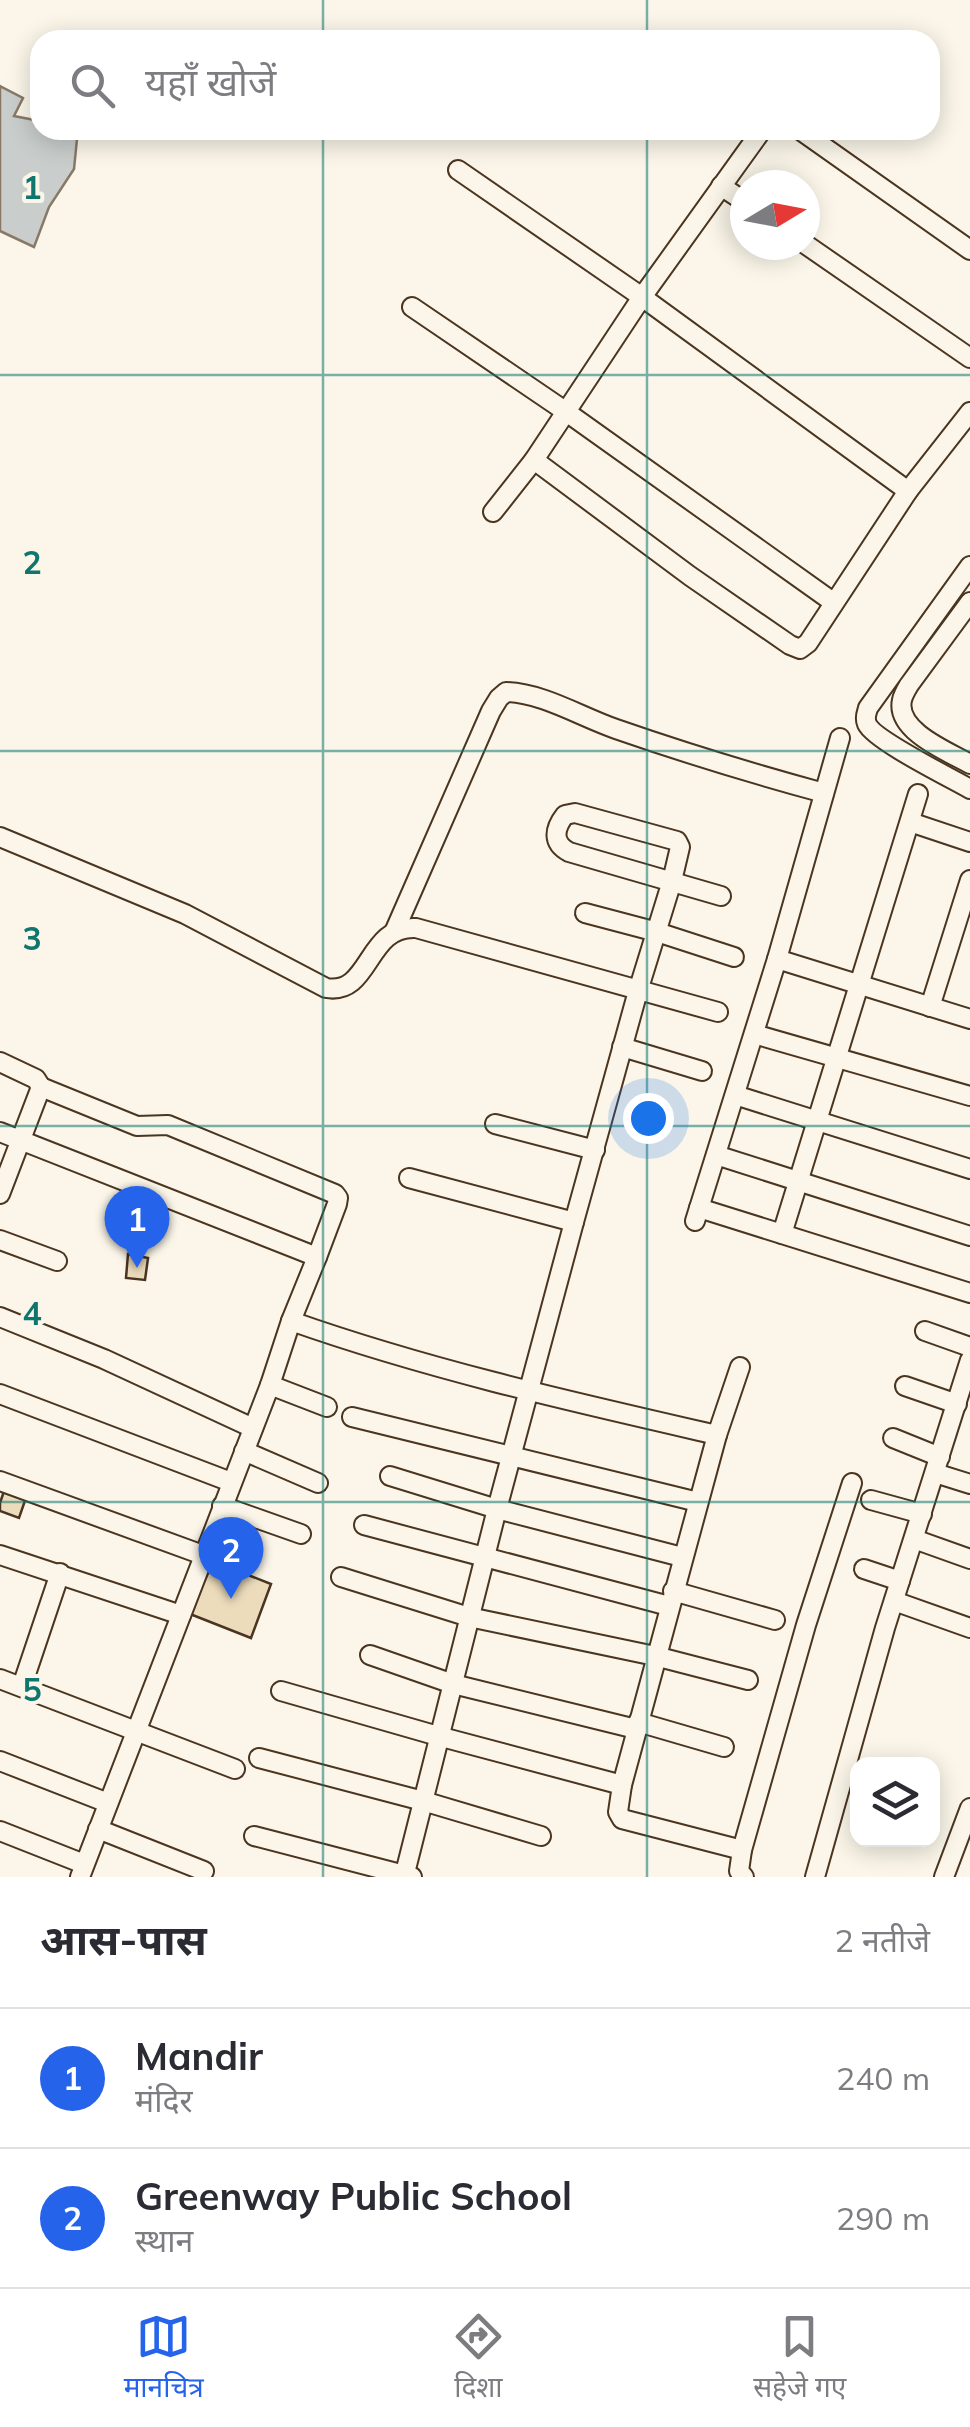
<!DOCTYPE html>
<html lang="hi">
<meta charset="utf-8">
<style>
body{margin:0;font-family:Mulish,"Noto Sans Devanagari",sans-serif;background:#f2f2f3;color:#2b2b33}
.controls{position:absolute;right:30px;bottom:30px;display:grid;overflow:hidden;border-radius:20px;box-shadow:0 5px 25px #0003}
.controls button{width:90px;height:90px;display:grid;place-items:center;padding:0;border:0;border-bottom:2px solid #e1e1e2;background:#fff;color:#2b2b33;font:50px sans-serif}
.compass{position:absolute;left:730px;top:170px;width:90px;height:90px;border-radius:50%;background:#fff;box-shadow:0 5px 25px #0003;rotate:80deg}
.you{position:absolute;left:648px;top:1118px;width:35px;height:35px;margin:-25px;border:8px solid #fff;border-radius:50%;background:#1a73e8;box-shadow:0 0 0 15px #1a73e833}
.badge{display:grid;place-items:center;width:65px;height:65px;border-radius:50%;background:#2563eb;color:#fff;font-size:32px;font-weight:700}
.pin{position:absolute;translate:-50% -82px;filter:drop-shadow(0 2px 5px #0008)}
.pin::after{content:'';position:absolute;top:52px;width:35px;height:30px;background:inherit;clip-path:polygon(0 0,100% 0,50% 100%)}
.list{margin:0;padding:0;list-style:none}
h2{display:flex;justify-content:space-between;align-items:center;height:130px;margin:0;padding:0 40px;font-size:42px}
h2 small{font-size:32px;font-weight:400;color:#7c7c81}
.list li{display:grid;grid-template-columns:65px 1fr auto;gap:30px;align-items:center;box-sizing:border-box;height:140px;padding:0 40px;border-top:2px solid #e1e1e2}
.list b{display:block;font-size:38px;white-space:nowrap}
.list p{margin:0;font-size:32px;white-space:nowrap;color:#7c7c81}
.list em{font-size:32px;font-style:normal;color:#7c7c81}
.icon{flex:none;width:55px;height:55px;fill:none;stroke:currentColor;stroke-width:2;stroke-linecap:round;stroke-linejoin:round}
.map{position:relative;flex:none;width:970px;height:1877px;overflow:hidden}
.search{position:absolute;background:#fff;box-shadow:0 5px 25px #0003;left:30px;right:30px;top:30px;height:110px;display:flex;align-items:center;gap:25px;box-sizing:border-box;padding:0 35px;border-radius:30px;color:#7c7c81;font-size:38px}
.sheet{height:410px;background:#fff}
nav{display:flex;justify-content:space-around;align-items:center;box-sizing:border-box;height:140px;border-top:2px solid #e1e1e2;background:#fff;font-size:28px;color:#7c7c81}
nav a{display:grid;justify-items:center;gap:5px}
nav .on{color:#2563eb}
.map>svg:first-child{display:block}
.water{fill:#c9cecd;stroke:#887966;stroke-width:2.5}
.building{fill:#ecdcbc;stroke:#4a3520;stroke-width:2.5}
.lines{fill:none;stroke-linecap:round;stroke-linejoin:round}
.minor-casing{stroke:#4a3520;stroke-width:22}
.minor{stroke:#fbf6e9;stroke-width:18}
.grid{fill:none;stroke:#0f766e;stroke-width:2.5;stroke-opacity:0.55}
.grid-label{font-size:32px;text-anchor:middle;font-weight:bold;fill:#0f766e;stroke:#fbf6e9;stroke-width:8;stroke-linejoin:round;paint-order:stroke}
</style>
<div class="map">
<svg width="970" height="1877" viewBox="0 0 970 1877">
<rect width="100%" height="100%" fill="#fbf6e9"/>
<!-- water -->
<path class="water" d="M0,86l23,12 -9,18 26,5v9h22l15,9 -3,30 -25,38 -15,40 -34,-16z"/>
<!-- building -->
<g class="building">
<path d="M128,1254l20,4 -3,22 -19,-2z"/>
<path d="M6,1485l22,7 -9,26 -19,-7v-8z"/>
<path d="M213,1561l58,23 -20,54 -61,-24z"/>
</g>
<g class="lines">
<!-- minor casing -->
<g class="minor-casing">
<g id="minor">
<path d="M800,130l170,120"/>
<path d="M458,170l184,127 266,194"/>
<path d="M721,186l24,16"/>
<path d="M805,244l165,114"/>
<path d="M412,307l153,104 268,191"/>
<path d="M534,460l156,116 100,69 10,4 8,-6 100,-152 62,-79"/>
<path d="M493,512l41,-52 108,-163 120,-167"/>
<path d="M970,566l-102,142c-1,5 -4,9 -1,16 7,16 84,54 103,65"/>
<path d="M970,602l-61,83c-3,5 -6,10 -7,15 -7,31 47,52 68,64"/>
<path d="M840,738l-63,221 193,60"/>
<path d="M910,822l60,20"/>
<path d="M0,837l185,77 141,74c45,8 40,-63 90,-60l302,84"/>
<path d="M585,913l72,19 77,25"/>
<path d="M395,930l96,-219 8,-13 7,-6c37,1 75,25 110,37 69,24 138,45 208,64"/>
<path d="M930,1007l40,-127"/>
<path d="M754,1034l216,62"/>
<path d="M622,1047l80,24"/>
<path d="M0,1062l36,17 5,8 -41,107"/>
<path d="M41,1087l96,39 31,-1 167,69 3,4 -1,6 -20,53"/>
<path d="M735,1095l235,74"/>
<path d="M495,1124l100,26"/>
<path d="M0,1132l317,125 -26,64 -21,64 -190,492"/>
<path d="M716,1155l254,81"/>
<path d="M409,1178l165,44"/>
<path d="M699,1208l271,85"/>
<path d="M695,1221l82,-262"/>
<path d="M782,1234l136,-440"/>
<path d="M0,1240l57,21"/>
<path d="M0,1317l104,42 149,69"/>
<path d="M291,1321c139,49 282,81 426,114"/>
<path d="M925,1331l45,16"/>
<path d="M740,1367l-23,68 -95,350 -4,27 4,7 120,31"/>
<path d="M270,1385l57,22"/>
<path d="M905,1386l52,18"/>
<path d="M0,1394l231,88"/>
<path d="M352,1417l346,85"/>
<path d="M893,1438l47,19"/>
<path d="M244,1451l74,32"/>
<path d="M935,1473l35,11"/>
<path d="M390,1476l107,33 185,48"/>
<path d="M0,1481l203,74"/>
<path d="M871,1500l51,14"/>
<path d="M222,1506l79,28"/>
<path d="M364,1525l305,81"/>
<path d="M914,1539l56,20"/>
<path d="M0,1555l181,60"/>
<path d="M864,1569l36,12"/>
<path d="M341,1577l128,40 186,39 93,24"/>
<path d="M673,1591l102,29"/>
<path d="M894,1601l76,27"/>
<path d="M370,1655l83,29 183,45"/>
<path d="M0,1679l235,90"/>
<path d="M22,1686l38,-113"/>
<path d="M281,1691l157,45 184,49"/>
<path d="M638,1722l86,25"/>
<path d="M259,1758l164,43 118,35"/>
<path d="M0,1761l108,42"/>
<path d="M98,1829l106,42"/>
<path d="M0,1831l84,33"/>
<path d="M254,1836l158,41"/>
<path d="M404,1877l93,-368 77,-287 64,-231 34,-110 8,-34 -3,-6 -102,-28 -10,2c-11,14 -13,28 4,37l152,44"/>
<path d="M744,1877l-5,-6 3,-21 64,-225 46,-142"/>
<path d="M815,1877l70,-249 85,-268"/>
<path d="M944,1877l26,-69"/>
</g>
</g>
<!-- minor -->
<use href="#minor" class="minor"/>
</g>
<!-- grid -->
<path class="grid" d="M323,0v40M647,0v40M323,130v1747M647,130v1747M0,375h970M0,751h970M0,1126h970M0,1502h970"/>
<g class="grid-label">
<text x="32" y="199">1</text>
<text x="32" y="574">2</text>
<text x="32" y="950">3</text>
<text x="32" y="1325">4</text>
<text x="32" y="1701">5</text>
</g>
</svg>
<div class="controls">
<button><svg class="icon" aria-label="layers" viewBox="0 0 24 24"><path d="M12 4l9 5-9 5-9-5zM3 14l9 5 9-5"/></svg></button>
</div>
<svg class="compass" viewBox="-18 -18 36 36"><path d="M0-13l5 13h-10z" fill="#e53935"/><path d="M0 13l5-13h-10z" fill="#7c7c81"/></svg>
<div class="you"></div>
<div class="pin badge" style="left:137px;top:1268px">1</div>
<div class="pin badge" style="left:231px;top:1599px">2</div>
<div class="search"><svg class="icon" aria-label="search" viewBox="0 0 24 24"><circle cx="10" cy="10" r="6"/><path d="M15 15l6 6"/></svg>यहाँ खोजें</div>
</div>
<section class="sheet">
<h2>आस-पास<small>2 नतीजे</small></h2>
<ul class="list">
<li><span class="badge">1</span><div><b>Mandir</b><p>मंदिर</p></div><em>240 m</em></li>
<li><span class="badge">2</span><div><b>Greenway Public School</b><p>स्थान</p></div><em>290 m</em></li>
</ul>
</section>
<nav>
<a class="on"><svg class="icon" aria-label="map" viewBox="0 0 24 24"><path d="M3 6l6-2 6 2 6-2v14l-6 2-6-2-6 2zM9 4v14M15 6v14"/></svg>मानचित्र</a>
<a><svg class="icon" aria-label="directions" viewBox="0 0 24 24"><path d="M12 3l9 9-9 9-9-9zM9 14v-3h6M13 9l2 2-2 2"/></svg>दिशा</a>
<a><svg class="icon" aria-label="saved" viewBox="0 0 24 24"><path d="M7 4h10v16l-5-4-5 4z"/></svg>सहेजे गए</a>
</nav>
